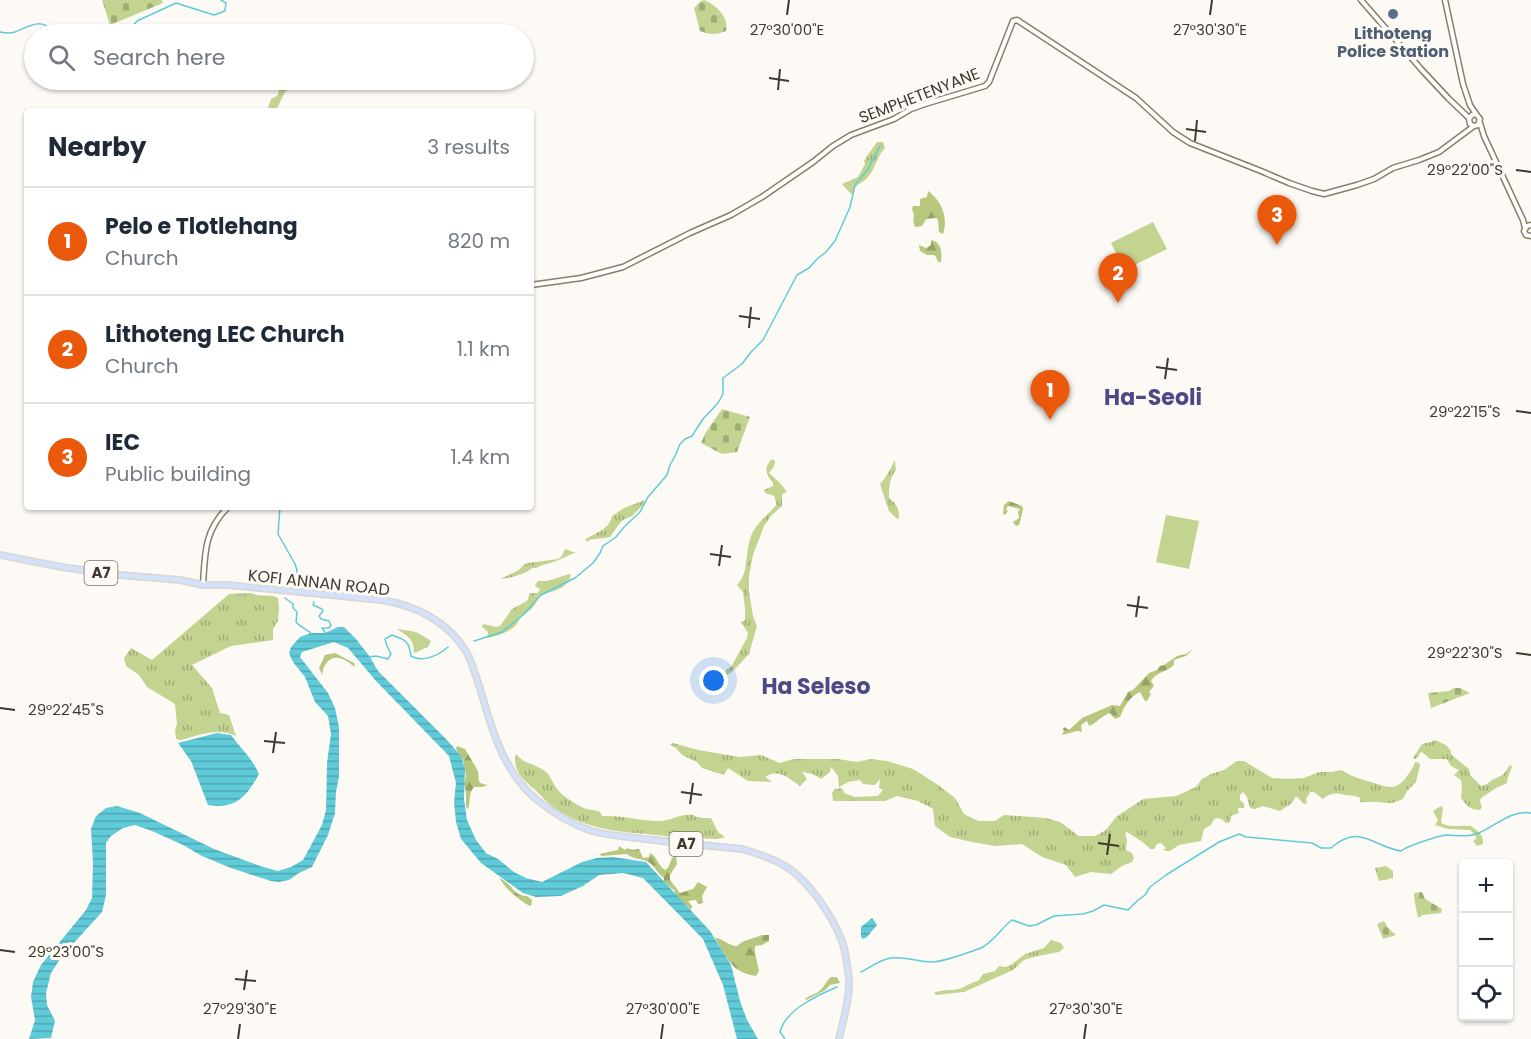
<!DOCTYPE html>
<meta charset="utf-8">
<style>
body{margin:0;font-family:Poppins,sans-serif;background:#f6f6f7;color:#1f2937}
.controls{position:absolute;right:18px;bottom:18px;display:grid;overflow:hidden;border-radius:6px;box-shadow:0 2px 4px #0004}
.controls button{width:54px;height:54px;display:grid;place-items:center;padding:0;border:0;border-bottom:2px solid #e0e1e3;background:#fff;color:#1f2937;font:30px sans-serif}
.you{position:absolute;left:714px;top:681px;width:21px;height:21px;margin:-15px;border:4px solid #fff;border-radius:50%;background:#1a73e8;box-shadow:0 0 0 9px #1a73e833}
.badge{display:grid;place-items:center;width:39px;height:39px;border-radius:50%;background:#ea580c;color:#fff;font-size:20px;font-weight:700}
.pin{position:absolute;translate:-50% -50px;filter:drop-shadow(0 2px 3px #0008)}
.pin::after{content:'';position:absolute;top:32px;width:21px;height:18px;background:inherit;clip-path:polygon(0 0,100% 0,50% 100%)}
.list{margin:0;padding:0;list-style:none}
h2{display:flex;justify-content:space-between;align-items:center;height:78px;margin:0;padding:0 24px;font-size:26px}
h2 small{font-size:20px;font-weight:400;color:#747a83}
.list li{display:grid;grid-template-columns:39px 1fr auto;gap:18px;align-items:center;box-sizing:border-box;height:108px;padding:0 24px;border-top:2px solid #e0e1e3}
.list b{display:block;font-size:22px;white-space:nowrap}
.list p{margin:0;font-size:20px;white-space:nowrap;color:#747a83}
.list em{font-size:20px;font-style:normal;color:#747a83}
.icon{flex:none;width:33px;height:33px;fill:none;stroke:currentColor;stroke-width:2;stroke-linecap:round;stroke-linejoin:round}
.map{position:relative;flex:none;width:1531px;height:1039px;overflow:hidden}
.search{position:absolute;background:#fff;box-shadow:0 2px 4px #0004;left:24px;top:24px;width:510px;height:66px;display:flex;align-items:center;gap:15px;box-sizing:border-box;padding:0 21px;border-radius:33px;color:#747a83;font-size:22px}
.panel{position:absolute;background:#fff;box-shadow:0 2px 4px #0004;left:24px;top:108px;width:510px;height:402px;border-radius:6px}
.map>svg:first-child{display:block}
.grass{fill:url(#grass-tufts)}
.forest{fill:url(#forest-firs)}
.cemetery{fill:url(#cemetery-stones)}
.pitch{fill:#c3d390}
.water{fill:url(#water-rules)}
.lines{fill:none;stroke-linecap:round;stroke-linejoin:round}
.stream{stroke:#60cbd8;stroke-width:1.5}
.secondary-casing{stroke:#8a7e67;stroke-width:7}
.primary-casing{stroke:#d9d8d6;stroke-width:8}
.secondary{stroke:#fff;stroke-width:4}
.primary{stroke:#d3e1fb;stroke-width:4.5}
.ticks{fill:none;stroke:#3f3a30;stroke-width:2}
.service-dot{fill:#5c6f8a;stroke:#fdfaf5;stroke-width:2}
.labels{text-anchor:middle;stroke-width:6;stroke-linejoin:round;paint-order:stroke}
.shield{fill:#fdfaf5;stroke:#78746b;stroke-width:1.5}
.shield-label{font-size:15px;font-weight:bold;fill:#3f3a30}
.service-label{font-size:16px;font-weight:bold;fill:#4e5e75;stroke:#fdfaf5}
.street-label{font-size:16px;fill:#3f3a30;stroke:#fdfaf5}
.district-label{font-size:22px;font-weight:bold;fill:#4d4987;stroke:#fdfaf5}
.ticks-label{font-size:15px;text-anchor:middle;fill:#3f3a30;stroke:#fdfaf5;stroke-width:6;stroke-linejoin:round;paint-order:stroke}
</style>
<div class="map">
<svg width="1531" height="1039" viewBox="0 0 1531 1039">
<defs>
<pattern id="grass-tufts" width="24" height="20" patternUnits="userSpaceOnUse" patternTransform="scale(1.5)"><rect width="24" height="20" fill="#c3d390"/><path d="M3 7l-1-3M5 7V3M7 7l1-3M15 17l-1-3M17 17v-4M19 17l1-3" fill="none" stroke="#a0ac76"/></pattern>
<pattern id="forest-firs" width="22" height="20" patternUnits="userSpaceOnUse" patternTransform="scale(1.5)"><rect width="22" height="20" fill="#b7c77d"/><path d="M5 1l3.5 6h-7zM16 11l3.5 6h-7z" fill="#96a367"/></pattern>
<pattern id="cemetery-stones" width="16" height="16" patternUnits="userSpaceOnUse" patternTransform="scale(1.5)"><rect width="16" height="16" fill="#c3d390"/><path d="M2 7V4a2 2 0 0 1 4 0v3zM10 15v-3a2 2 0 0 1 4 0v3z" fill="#a0ac76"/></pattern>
<pattern id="water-rules" width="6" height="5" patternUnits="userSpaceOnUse" patternTransform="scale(1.5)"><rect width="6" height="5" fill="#60cbd8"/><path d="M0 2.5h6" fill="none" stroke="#51a6b0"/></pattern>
</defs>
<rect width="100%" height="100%" fill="#fdfaf5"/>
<!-- grass -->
<g class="grass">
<path d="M301,81l-16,11 -8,16 -3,3h-3l-3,-3 3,-9 7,-4 1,-6 8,-6z"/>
<path d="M877,142h6l2,6c-9,9 -10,23 -19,31 -6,6 -11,4 -12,14l-3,1 -9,-10 16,-7 7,-13 -1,-3c4,-7 9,-13 13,-19z"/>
<path d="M772,459l3,2c0,6 -3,8 -6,12l11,10 7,9 -5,2v12l-11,10 -7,10 -11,29 -4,21v16l4,24 4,10 -8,28 -13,14 -14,12 -7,4 -10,2 4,-6c2,0 11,-4 14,-6 3,-3 3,-5 8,-7l16,-29 1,-5 -7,-11 4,-2v-12l-2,-16 -6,-7c12,-12 8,-31 13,-46 4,-14 17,-23 26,-34v-3l-2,-6 -9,-3 -1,-3 9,-4v-3c-7,-9 -10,-15 -1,-24z"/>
<path d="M895,460l1,10c-7,8 -7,19 -7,28 8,6 10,10 10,20l-2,1 -8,-8 -9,-27c7,-7 10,-15 15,-24z"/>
<path d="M645,500l-1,4 -12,12 -9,4 -3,3 -10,14c-7,2 -14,1 -21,3l-1,2 -3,-2c10,-8 24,-9 27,-24l12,-8z"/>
<path d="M565,549l11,4c-7,1 -13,6 -20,8 -7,3 -14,3 -20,7h-4c-6,6 -24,11 -32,11l19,-9 4,-5 5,-2 30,-4 4,-3z"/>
<path d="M571,574c-3,17 -20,16 -33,23 -3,11 -9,14 -18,20 -3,14 -21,18 -33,21l1,-6 -6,-5 1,-3 13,3 4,-1 12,-17 15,-8 3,-8h8l2,-4 -4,-2 -1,-2 3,-4c16,1 20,-5 33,-7z"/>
<path d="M251,593c10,5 18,0 27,5l1,10 -1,13 -5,8v11l-42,6 -39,19 20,23 8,25 9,2 7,21c-17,-9 -37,-1 -55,4l-5,-1 -1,-9 2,-6 -2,-20 -28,-17 -8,-12 -13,-9 -2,-8 7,-10 21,12 77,-66z"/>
<path d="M397,629c16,2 20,2 34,12l-3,6 -14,6c-1,-3 0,-5 -1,-8 -1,-8 -11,-12 -16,-16z"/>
<path d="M1435,740l11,5 5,6v3l9,8 9,7 1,6 11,11c6,-1 8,-4 13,-7 9,-4 10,-4 15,-13l2,-1 1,2 -4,10 -1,6 -11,5 -15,10 -1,4 2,5 -2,3c-10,0 -13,-4 -19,-12l1,-12 -1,-6 -7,-5 5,-5 -8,-4 -4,-7h-17l-8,-7 -2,1 -2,4 -3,2 -2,-1 9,-14 9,-2z"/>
<path d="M673,743l25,7 42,7 21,-2 19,8 13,-4h45l19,3 14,-3 16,2 26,8 25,16 17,13 9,16 14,7h17l9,-6 42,3 14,4 19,14h16l11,-6 10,-13 27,-18 33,-3 20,-9 6,-8 9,-5 13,-4 13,-9h7l28,17 16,1 16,-1 15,-6h12l11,-2c13,9 18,8 32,13 14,4 20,8 31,-4 4,-6 8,-10 10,-17l4,1 1,2 -4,17 -9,9 -4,8c-13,6 -14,4 -27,3 -6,-1 -9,1 -16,0v-4c-5,-3 -8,-2 -14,-3 -9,-2 -15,-3 -23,4l-9,-7h-4l-4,7 1,4 -3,1 -8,-8 -4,7 -12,8 -17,-5 -8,3 -5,-1 -3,-11 -4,-5 -3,3v5l4,4v4h-6v2l1,3 -8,3v3l-2,4h-3c-4,-4 -7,-6 -12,-4l-3,6 -7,4 -3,12 -22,4 -9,6h-4l-3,-1 3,-2 -5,-5 -4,1 -3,5h-4c-8,-9 -14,-11 -23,-17l-2,1 2,7 -1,10 6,3 2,5 -2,4 -10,4 -11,8 -20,-2 -16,5 -9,-12 -24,-8 -20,-13 -27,2 -23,-4 -22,-5 -15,-11 -2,-17 -15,-8 -21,-5 -12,5h-52l-1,-8 3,-4 7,-1 2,5 11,4 23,-1 5,-6 -4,-2 1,-9 -5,6 -12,-1 -3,-4 -12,2 -9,5 -1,-11 -7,-9 -1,5 -9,7 -8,-5 -11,-2 5,7 -7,7c-12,-8 -21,-18 -35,-9l7,5 -24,-1 -20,-13 -4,7 -22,-7 -5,-6 -15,-7 -6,-7 -6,-3z"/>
<path d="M516,754c8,10 19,10 29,17 6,5 8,13 13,19 5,7 21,16 28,19 5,1 10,1 14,3l2,4c20,-1 38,5 58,5 10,0 21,-8 33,-6 1,0 2,2 4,2 4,1 10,1 14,1l7,14 7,5c-12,5 -24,-1 -37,0 -14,0 -27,-1 -41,-3 -32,-2 -66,-7 -93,-26 -7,-5 -13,-13 -20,-19 -11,-9 -22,-19 -18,-35z"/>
<path d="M1441,806l2,2 -2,15c10,5 19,2 30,3 7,5 13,9 12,18l-6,2 -4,-5 3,-2v-3l-6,-6 -22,-1 -13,-4 3,-5 -5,-9z"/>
<path d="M1051,940l10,3 3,5 -5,4 -21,4 -14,4 -11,10 -49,22 -28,3 -2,-2c8,-4 16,-2 25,-4 7,-2 12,-7 19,-8l5,-7 12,-3 4,-5 7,1 6,-3 13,-10 19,-6z"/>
</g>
<!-- forest -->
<g class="forest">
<path d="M928,191c13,9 21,27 15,43l-4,-2 -1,-12 -2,-2 -10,1 -4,7 -7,1c-2,-4 -2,-8 -1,-12l-2,-6 1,-3h7v-7l7,-2z"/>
<path d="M931,240c11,2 11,13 10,22h-3l-2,-5 -2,-2h-7l-7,-4 -1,-6 7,3 5,-3z"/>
<path d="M1009,501l13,5 1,2c0,2 -3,15 -4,17l-3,1 -3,-4 6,-4 -1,-6 2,-3 -12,-3 -2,4 2,1 -3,4 -2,-1 1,-9z"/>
<path d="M1193,649l-7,7 -12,4v5c-7,7 -18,7 -23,16l3,5 -5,6 2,2 -4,7h-2l-5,-9c-11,5 -16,15 -20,25l-5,2 -5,-6c-9,3 -13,10 -21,13l-2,-5 -6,4 1,7 -5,-1 -15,4 2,-4 -1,-2 1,-2 5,3 13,-12 30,-13 8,1 8,-14 5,-2 16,-17 8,-3 3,-4 4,-1 13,-9 9,-2z"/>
<path d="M335,653l19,10 1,4c-4,-2 -8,-7 -13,-8 -12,-5 -19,6 -20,16l-3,-7 6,-13z"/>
<path d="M457,746l8,3 13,22 1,10 1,2 7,2 -4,2h-9c-6,7 -3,14 -6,22l-2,-2v-15l-2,-8 2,-8 -3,-16 -7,-11z"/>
<path d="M619,846l6,4 2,-2 5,2 7,-1 4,9 6,-1 1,-4c7,3 8,13 15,17l3,-2 4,-10 4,-2 1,8 -7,11v5l10,13 13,-4 5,-7 9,5 -5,9 1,7 -5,1 -2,-4 -8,1 4,5 -1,4 -17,-16 1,-3 -11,-9v-4c-6,-4 -8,-10 -14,-15 -7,-5 -16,-3 -23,-9l-25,2 -3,-2 19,-4z"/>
<path d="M500,878c2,2 5,3 8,6 7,6 8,12 19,12l5,4 -1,6c-8,-2 -29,-20 -31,-28z"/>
<path d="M762,935h7v6l-7,4 -7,1v7l4,18 -3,5c-24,-3 -30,-19 -41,-38 8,0 13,8 22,8 7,-7 16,-7 25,-11z"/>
<path d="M831,977h6l3,6 -10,2 -6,6 -18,9 -1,-1c4,-4 9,-4 13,-7 6,-4 8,-11 13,-15z"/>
</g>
<!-- cemetery -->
<g class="cemetery">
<path d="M102,0h60l1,3 -53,22z"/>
<path d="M704,0c12,5 25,17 22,31 -9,4 -17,4 -26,0l-6,-23 7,-7z"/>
<path d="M722,409l28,8 -13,35 -15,2 -21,-11 5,-11z"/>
<path d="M1454,688h6l10,5 -39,15 -3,-15 21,-2z"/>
<path d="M1386,866l7,5v7l-14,3 -4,-13z"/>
<path d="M1422,892l3,7 17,10 -1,4 -19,2 -4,3c-1,-8 -4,-16 -4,-25z"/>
<path d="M1384,921l4,7 8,7 -13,4 -6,-15z"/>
</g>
<!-- pitch -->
<g class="pitch">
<path d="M1153,222l14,27 -43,21 -13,-27z"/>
<path d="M1166,515l33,6 -10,48 -33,-7z"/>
</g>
<!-- water -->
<g class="water">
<path d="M338,627h6l12,12 14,18 8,14 68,68 15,17 4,13 -1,30 3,21 9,20 10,13 12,6 16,13 12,6 16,4 40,-20 15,-4 16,-1 33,5 64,69 21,34 9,36 7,19 11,19h-21l-14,-54 -20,-46 -60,-61 -20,-5 -24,2 -16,11 -22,10 -25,1 -13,-4 -42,-30 -20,-24 -5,-17 -2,-20 2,-19 -7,-27 -73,-75 -28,-33 -14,-6 -32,10 -2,5 28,36 7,15 4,19v50l-3,15 -1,21 -7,22 -16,32 -13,6 -10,7 -10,2 -8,-1 -40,-13 -29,-12 -19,-11 -31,-14 -17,-6 -12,3 -12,8 -5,7v52l-4,17 -40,44 -11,17 -5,20 1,12 8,16 -4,17 -22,1 6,-19 -4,-23 2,-15 8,-17 45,-55 6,-12 1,-35 -2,-34 5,-13 10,-8 11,-2 23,7 74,36 46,17 18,5 13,-4 12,-7 19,-35 4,-15 1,-47 4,-29 -3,-18 -13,-14 -10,-25 -12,-15 -4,-9 2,-6 9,-10 11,-4h14z"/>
<path d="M217,733l14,2c9,13 22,24 28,39 -12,22 -23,36 -51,31l-17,-44 -13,-18z"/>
<path d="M872,918l1,1 4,6 -10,12 -4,2 -2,-2v-10z"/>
</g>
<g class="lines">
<!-- stream -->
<g class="stream">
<path d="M0,32c5,1 10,2 15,0 13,-5 29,-17 38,2"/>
<path d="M90,34l6,-6 6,5 6,1"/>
<path d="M126,34l11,-13 39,-18 38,12 11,-4 1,-8 -5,-3"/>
<path d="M280,507l-2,27 17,30 2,6 -1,8 13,8"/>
<path d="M285,598l8,6v4l4,4 -1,10c5,6 11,7 16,12"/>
<path d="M314,602l-1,3 9,4 1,2 -4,5 2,3 8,2 2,4 -2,3h-7l4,6"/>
<path d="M474,641l28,-9 21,-17 18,-20 34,-17 18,-15 7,-10 3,-7 13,-9 8,-10 16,-15 8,-15 19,-22 3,-10 5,-9 5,-12 5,-5 7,-3 11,-17 15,-16 5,-9v-16l19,-14 9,-12 12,-12 34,-65 12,-7 8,-9 9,-7 9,-11 15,-34 5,-22 13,-16 12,-23"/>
<path d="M369,657l7,-1 12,3 3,-5 -4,-8 -2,-7 7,-4c14,5 17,6 19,21 12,7 28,-1 37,-9"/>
<path d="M861,972c10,-5 18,-12 30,-14 14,-2 27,4 41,4 11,0 38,-10 49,-14 13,-6 20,-20 31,-28l17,6 7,-1 18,-9 29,-2 10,-3 11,-6 24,5 10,-10 7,-5 5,-8 16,-12 53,-33 20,-8 7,3 66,6 9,5h10c29,-25 40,-2 70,3 6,-5 37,-15 45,-16 11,0 22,3 33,-2 16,-7 34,-24 52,-20"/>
<path d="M785,1039l-5,-7c5,-22 38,-37 57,-45"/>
</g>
<!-- secondary casing -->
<g class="secondary-casing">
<g id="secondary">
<path d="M1361,0l60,69 27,29 21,20"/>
<path d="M1445,0l18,84 7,21 6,9"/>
<path d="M1480,123l4,13 39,84 2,8"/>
<path d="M1531,225l-4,1 -3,5 2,4 5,1"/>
<path d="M531,285l50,-7 42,-11 67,-34 41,-18 31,-18 51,-35 20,-16 18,-11 43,-16 17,-10 14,-5 60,-18 4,-4 24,-61 4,-1 119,78 37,34 17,11 71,28 28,12 23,8 12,3 33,-9 17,-6 19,-11 26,-8 20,-8 35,-26 4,-1 2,-6 -4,-5 -4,1 -3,4 1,5 4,2"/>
<path d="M203,585c2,-32 1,-54 25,-78"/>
</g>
</g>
<!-- primary casing -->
<g class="primary-casing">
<path id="primary" d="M0,555l56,11 52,8 72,6 23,5h25l153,15c35,5 68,22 86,53 6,12 10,26 14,39 11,38 23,81 56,108 15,12 36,25 55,31 18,5 36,6 54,8 32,4 64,7 96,10 14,4 30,9 43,17 24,14 54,58 60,86 2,9 3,19 4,28 1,19 -6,40 -10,59"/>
</g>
<!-- secondary -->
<use href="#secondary" class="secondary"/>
<!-- primary -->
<use href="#primary" class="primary"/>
</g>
<!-- ticks -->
<path class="ticks" d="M787,15l2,-15M1210,15l2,-15M769,78l20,3M778,90l2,-21M1186,129l20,3M1195,141l2,-21M1516,170l15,2M739,316l21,3M749,328l2,-21M1156,367l21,3M1165,379l3,-21M1516,411l15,2M710,554l21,3M719,566l3,-21M1127,605l21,3M1136,617l3,-21M1516,653l15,2M0,708l15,2M264,741l21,2M273,753l3,-21M681,792l21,3M690,804l3,-21M1098,843l21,3M1107,855l3,-21M0,950l15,2M235,979l21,2M244,990l3,-20M238,1039l2,-15M661,1039l2,-15M1084,1039l2,-15"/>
<!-- markers -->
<circle class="service-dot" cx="1393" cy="14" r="6"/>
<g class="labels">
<!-- shield labels -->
<g class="shield">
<rect x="84.5" y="561" width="33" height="24" rx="4.5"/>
<rect x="669.5" y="832" width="33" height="24" rx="4.5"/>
</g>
<g class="shield-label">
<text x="101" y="578">A7</text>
<text x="686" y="849">A7</text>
</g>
<!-- service labels -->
<g class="service-label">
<text x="1393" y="39">Lithoteng<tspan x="1393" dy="18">Police Station</tspan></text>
</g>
<!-- street labels -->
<g class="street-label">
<text transform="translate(919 95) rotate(-21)" y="6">SEMPHETENYANE</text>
<text transform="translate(319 582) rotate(6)" y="6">KOFI ANNAN ROAD</text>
</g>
<!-- district labels -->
<g class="district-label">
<text x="1153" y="405">Ha-Seoli</text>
<text x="816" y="694">Ha Seleso</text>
</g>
</g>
<g class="ticks-label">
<text x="787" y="35">27°30'00"E</text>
<text x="1210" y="35">27°30'30"E</text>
<text x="1465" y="175">29°22'00"S</text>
<text x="1465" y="417">29°22'15"S</text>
<text x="1465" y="658">29°22'30"S</text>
<text x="66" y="715">29°22'45"S</text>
<text x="66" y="957">29°23'00"S</text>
<text x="240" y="1014">27°29'30"E</text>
<text x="663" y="1014">27°30'00"E</text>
<text x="1086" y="1014">27°30'30"E</text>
</g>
</svg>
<div class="controls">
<button>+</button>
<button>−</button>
<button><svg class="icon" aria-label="locate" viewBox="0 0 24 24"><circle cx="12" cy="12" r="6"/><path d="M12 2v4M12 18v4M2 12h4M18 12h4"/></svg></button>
</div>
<div class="you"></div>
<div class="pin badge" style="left:1050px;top:420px">1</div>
<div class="pin badge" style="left:1118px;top:303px">2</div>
<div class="pin badge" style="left:1277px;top:245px">3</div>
<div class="search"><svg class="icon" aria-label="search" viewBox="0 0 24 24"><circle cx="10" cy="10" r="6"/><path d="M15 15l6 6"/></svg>Search here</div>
<section class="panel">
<h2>Nearby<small>3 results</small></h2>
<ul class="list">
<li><span class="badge">1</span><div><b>Pelo e Tlotlehang</b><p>Church</p></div><em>820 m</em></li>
<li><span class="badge">2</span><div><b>Lithoteng LEC Church</b><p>Church</p></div><em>1.1 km</em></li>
<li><span class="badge">3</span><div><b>IEC</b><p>Public building</p></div><em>1.4 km</em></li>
</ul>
</section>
</div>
